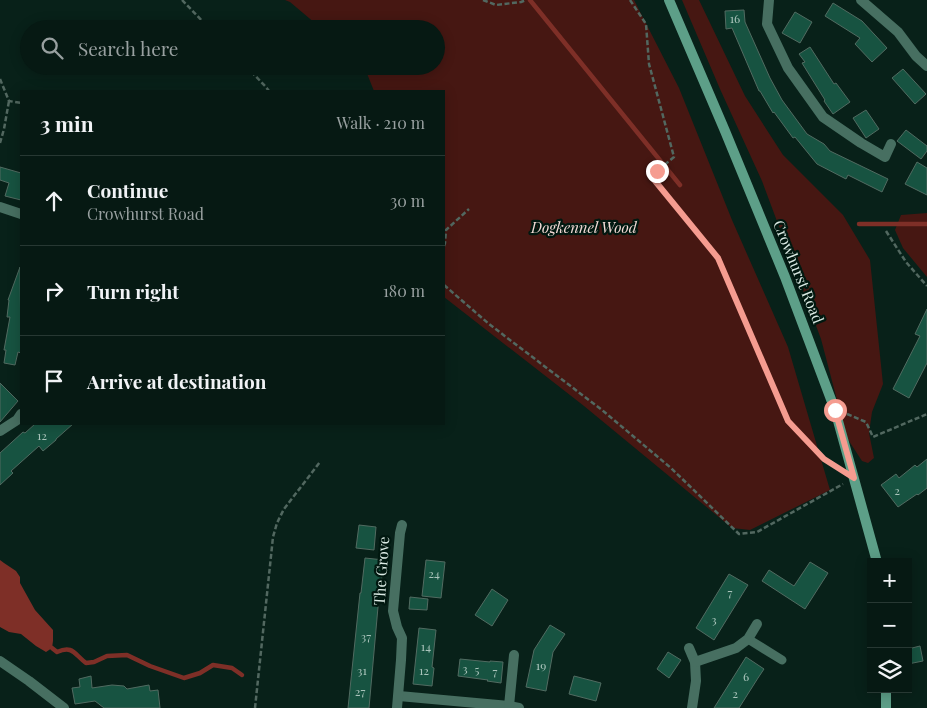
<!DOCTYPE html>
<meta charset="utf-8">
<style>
body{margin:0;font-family:"Playfair Display",serif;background:#0f221c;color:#f1f3f6}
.controls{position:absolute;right:15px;bottom:15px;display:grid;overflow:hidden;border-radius:0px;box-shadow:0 2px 12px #0003}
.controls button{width:45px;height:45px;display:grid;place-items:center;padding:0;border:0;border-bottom:1px solid #273833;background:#061913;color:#f1f3f6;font:25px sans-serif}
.stop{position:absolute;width:15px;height:15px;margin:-11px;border:4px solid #f59c90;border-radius:50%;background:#fff}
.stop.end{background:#f59c90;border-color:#fff;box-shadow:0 1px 5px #0008}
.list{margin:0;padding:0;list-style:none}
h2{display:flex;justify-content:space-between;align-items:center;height:65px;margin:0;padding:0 20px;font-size:21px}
h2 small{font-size:16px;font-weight:400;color:#98a0a0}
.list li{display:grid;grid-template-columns:32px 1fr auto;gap:15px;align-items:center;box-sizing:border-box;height:90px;padding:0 20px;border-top:1px solid #273833}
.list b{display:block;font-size:19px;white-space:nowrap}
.list p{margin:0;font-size:16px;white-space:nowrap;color:#98a0a0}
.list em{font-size:16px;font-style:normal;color:#98a0a0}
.icon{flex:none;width:28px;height:28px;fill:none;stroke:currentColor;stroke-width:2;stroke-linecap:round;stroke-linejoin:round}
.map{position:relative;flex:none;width:927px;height:708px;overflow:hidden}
.search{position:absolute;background:#061913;box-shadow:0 2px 12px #0003;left:20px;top:20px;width:425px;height:55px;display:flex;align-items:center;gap:12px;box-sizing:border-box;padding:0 18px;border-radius:28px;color:#98a0a0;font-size:19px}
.panel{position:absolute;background:#061913;box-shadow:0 2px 12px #0003;left:20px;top:90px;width:425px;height:335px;border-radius:0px}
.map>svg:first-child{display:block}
.green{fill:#461712}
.water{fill:#7e2f27}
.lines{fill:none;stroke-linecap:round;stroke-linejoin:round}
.stream{stroke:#7e2f27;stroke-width:4.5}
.building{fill:#175341;stroke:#516b61}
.path{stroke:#526860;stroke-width:2.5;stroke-dasharray:5 2.5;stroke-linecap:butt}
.service{stroke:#476f61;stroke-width:9}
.minor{stroke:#476f61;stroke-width:10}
.secondary{stroke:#5d9f88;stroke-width:10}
.route{stroke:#f59c90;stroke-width:6}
.labels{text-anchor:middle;stroke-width:4.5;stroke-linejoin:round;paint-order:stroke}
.number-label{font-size:12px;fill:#aac4bb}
.park-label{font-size:15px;font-style:italic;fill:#f3dad6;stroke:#011810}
.street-label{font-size:15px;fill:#dbeae4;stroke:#011810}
</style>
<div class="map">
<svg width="927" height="708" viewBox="0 0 927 708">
<rect width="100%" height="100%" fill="#082119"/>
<!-- green -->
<g class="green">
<path d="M285,0h349l45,88 53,132 56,127 42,143 -80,40 -18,-2 -148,-122 -140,-109v-206h-70l-10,-25h72v-37h-114l-32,-27z"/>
<path d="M682,0h17l46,96 38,59 60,60 27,45 13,124 -11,28 -3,21 5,25 -6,5 -6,-2 -15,-23 -26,-99 -59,-158 -42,-92z"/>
<path d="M927,213v64l-24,-29 -8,-18 6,-15z"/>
</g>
<!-- water -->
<path class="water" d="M0,560l4,3 12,8 4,6v6l15,27 18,20v11l-1,7 -6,4 -10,-6 -15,-12 -12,-2 -9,-5z"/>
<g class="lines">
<!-- stream -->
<g class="stream">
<path d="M530,0l150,185"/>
<path d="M859,224h68"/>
<path d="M52,648l5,4c16,-7 17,2 29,11l8,-1 13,-6 20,-1 23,11 34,12 16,-5 13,-8 19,3 10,7"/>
</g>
</g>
<!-- building -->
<g class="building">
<path d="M833,3l29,18 25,27 -15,14 -17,-18 5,-6 -35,-22z"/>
<path d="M744,10l1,12 25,56 12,22 25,34 17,10 6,7 58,28 -6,13 -34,-17 -2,4 -29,-15 -22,-27 -2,1 -19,-26 -1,1 -13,-22h-1l-27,-63 -6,1 -1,-18z"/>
<path d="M795,12l17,10 -12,21 -18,-10z"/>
<path d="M810,47l24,37 2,-1 14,19 -17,12 -9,-13 1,-1 -23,-37 3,-1 -6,-8z"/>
<path d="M903,69l23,25 -11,10 -23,-26z"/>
<path d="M866,110l13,19 -13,9 -13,-20z"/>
<path d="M906,130l21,16v5l-6,8 -24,-18z"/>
<path d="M917,162l10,6v27l-22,-11z"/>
<path d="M0,167l21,6v27l-16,-4 4,-13 -9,-3z"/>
<path d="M20,267l1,86 -3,-1 -3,13 -11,-2 2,-13h-2l6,-33h-3l2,-17h-1z"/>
<path d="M927,309v54l-18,35 -16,-9 27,-53 -5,-2z"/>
<path d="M0,383l18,18 -18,21z"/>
<path d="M35,424h38l-17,15v1l-13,11 -4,-5 -28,25 2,2 -13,12v-32l23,-21 2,1z"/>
<path d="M927,459v29l-9,7 -1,-1 -19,13 -17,-22 15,-11 3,4 16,-13 2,2z"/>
<path d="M359,525l17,2 -2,23 -18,-2z"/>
<path d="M365,558l19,2 -6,47 -9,101h-21l12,-115h1z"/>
<path d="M426,560l19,2 -4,36 -19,-2z"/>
<path d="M810,562l18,11 -23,36 -43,-28 7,-11 25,16z"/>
<path d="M729,574l19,11 -34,55 -18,-12z"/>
<path d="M492,589l16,11 -16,26 -17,-11z"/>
<path d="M410,597l18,2 -1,11 -18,-1z"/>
<path d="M550,625l15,9 -12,18 -7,39 -20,-4 8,-37z"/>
<path d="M419,628l17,2 -4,37 2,1 -2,18 -19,-2z"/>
<path d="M920,646l3,15 -15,3v-15z"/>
<path d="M668,652l13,8 -12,18 -12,-9z"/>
<path d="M746,657l18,12 -6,9 -19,30h-25z"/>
<path d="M460,659l30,3v-1l13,1 -2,21 -14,-2 1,-1 -30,-4z"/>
<path d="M91,676l1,12 20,-3 12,1 3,3 22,-4 1,6 8,-1 2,18h-56l-9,-7 -20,3 -3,-16 8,-1 -1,-8z"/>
<path d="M574,676l27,7 -5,18 -27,-7z"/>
</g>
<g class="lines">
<!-- path -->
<g class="path">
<path d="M182,0l28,29"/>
<path d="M483,0l13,5 25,-3 5,-2"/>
<path d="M630,0l16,24 3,40 25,93 -23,19 67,82 70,163 36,38 15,10"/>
<path d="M246,66l19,20 4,5"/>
<path d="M0,79l9,22 12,2"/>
<path d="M0,143l4,-14 5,-28"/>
<path d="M886,231l20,31 21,24"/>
<path d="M444,246l1,-3 1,-13 23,-21"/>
<path d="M444,285l45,39 113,86 69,58 68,66 18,-2 86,-48"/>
<path d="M847,414l19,8 7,15 54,-23"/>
<path d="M255,708l18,-171 4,-14 7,-14 36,-47"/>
</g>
<!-- service -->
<path class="service" d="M748,639l34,21"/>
<!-- minor -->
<g class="minor">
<path d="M769,0l-2,24 21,44 35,49 38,26 24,14 6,-13"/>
<path d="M861,0l37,32 18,24 11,10"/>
<path d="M0,207l21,7"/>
<path d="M0,431l17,-11 4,-6"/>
<path d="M689,648l6,14 1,19 -4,27"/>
<path d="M0,661l29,20 35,27"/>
<path d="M695,662l41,-14 12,-9 9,-15"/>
<path d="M399,696l110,10 10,2"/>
<path d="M509,706l5,-51"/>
<path d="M397,708l4,-48 1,-22 -5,-11 -4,-16 7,-78 2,-8"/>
</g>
<!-- secondary -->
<g class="secondary">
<path d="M669,0l56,131 60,146 50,133 42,152"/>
<path d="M886,708v-19"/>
</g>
</g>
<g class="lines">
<!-- route -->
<path class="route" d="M657,171l-6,5 67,82 70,163 36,38 30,19 -19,-68"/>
</g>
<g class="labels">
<!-- number labels -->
<g class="number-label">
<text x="735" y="23">16</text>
<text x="42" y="440">12</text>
<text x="897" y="495">2</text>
<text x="434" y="578">24</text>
<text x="730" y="597">7</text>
<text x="714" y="624">3</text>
<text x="366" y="641">37</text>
<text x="426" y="651">14</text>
<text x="541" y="670">19</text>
<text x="465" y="673">3</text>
<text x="477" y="674">5</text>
<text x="362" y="675">31</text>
<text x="424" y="675">12</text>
<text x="495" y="676">7</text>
<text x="746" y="681">6</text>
<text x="360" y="696">27</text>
<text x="735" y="698">2</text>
</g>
<!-- park labels -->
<g class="park-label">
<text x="584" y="233">Dogkennel Wood</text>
</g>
<!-- street labels -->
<g class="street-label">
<text transform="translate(798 272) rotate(68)" y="5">Crowhurst Road</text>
<text transform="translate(382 571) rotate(-86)" y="5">The Grove</text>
</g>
</g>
</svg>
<div class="controls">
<button>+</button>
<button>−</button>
<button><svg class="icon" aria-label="layers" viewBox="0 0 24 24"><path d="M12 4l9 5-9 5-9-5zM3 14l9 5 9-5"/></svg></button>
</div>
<div class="stop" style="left:835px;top:410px"></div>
<div class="stop end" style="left:657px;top:171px"></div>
<div class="search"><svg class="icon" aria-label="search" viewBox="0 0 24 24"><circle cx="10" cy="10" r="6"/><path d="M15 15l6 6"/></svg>Search here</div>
<section class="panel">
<h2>3 min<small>Walk · 210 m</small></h2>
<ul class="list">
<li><svg class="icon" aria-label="ahead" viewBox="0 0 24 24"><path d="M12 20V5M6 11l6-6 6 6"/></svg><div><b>Continue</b><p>Crowhurst Road</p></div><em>30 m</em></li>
<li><svg class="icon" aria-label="right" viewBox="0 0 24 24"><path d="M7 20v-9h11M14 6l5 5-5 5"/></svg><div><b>Turn right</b></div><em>180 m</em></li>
<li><svg class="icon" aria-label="arrive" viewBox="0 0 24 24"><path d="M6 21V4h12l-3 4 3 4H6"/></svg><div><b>Arrive at destination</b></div></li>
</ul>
</section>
</div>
